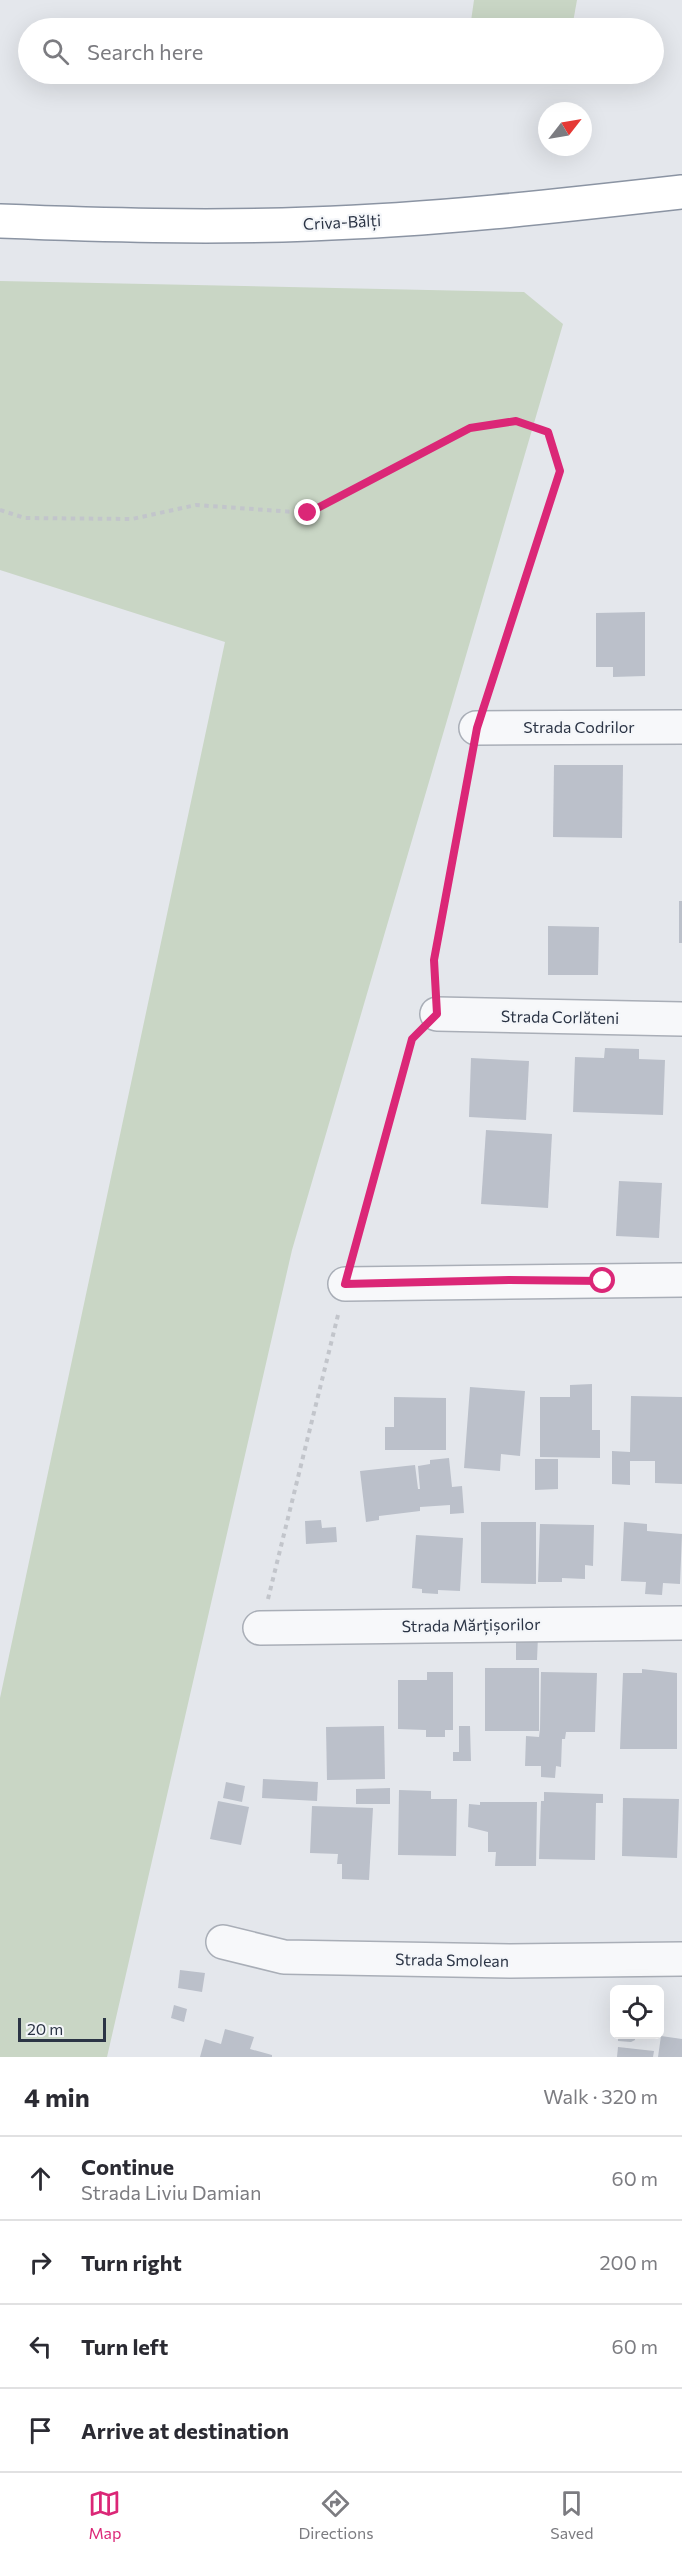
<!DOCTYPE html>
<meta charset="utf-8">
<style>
body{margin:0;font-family:Commissioner,sans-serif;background:#f7f7f7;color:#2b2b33}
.controls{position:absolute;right:18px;bottom:18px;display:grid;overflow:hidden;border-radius:9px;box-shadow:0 6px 24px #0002}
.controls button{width:54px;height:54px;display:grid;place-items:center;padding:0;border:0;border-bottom:2px solid #e1e1e2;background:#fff;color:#2b2b33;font:30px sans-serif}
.compass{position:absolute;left:538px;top:102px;width:54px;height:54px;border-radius:50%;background:#fff;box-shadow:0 6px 24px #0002;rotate:59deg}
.scale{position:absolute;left:18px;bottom:15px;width:88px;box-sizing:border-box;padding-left:6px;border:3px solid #2b3445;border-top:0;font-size:16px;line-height:21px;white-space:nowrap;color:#2b3445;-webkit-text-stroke:4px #f4f6f9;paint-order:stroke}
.stop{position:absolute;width:18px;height:18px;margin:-14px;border:4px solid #db2777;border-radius:50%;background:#fff}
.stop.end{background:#db2777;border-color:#fff;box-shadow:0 2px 6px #0008}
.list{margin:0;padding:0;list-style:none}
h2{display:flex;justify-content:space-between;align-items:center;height:78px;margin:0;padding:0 24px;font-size:26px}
h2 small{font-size:20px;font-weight:400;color:#7c7c81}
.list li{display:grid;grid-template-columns:39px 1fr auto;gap:18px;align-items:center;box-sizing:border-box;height:84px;padding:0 24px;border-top:2px solid #e1e1e2}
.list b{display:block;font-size:22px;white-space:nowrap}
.list p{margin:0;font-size:20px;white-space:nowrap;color:#7c7c81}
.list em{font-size:20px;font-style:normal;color:#7c7c81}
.icon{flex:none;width:33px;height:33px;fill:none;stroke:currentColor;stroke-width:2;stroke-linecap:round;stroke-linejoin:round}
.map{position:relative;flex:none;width:682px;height:2057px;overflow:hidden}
.search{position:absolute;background:#fff;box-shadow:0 6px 24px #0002;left:18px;right:18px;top:18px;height:66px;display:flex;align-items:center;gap:15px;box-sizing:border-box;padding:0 21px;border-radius:33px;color:#7c7c81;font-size:22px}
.sheet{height:414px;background:#fff}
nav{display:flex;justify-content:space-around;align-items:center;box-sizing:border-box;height:84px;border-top:2px solid #e1e1e2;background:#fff;font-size:16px;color:#7c7c81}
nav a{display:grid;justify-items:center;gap:3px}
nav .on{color:#db2777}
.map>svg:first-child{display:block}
.green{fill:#c9d6c5}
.building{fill:#bbc0ca}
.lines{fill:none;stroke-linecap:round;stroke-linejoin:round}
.minor-casing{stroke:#a9aeb7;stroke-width:36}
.highway-casing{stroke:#8b94a3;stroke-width:36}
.path{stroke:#c2c5cb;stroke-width:4;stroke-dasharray:4.5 4.5;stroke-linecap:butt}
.minor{stroke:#f7f8fa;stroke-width:33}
.highway{stroke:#fff;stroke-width:33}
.route{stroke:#db2777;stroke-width:8}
.labels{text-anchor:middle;stroke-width:4.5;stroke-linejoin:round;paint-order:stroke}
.street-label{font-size:16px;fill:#2b3445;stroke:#f4f6f9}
</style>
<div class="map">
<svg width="682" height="2057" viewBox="0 0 682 2057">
<rect width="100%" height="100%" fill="#e4e7ec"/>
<!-- green -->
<g class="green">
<path d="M474,0h103l-5,28h-102z"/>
<path d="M0,281l524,11 39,32 -271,926 -185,807h-107v-359l225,-1056 -225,-72z"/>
</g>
<!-- building -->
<g class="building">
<path d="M645,612v64l-32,1v-10h-17v-54z"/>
<path d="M554,765h69l-1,73 -69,-1z"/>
<rect x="679" y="901" width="3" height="42"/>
<path d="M548,926l51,1 -1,48h-50z"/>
<path d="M605,1048l34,1v10l26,1 -2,55 -90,-3 2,-55 29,1z"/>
<path d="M471,1058l58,3 -3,59 -57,-3z"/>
<path d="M486,1130l66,4 -4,74 -67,-4z"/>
<path d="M619,1181l43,2 -3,55 -43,-2z"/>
<path d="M592,1384v46h8v28l-60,-1v-60h30v-12z"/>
<path d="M470,1387l55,4 -5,65 -19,-2 -1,17 -36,-3z"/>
<path d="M631,1396l51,1v87l-27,-1v-22h-25v24l-18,-1v-33l18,1z"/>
<path d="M394,1397l52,1v52h-61v-23h9z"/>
<path d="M449,1458l3,29 10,-1 2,27 -14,1v-9l-30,2v4l-41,5v4l-13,2 -6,-51 55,-6 3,24h2l-2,-23 12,-2v-4z"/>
<path d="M535,1459h23v30l-23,1z"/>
<path d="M321,1520l1,8 14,-1 1,15 -31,2 -1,-23z"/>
<path d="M481,1522h55v62l-55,-1z"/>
<path d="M624,1522l23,2v7l35,3 -2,50 -17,-1 -1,12 -17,-1 1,-12 -25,-1z"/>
<path d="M540,1524l54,1 -1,41 -8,-1v14l-23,-1v4h-24z"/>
<path d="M416,1535l47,3 -3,53 -22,-1v4l-16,-1v-4l-10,-1z"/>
<path d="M516,1636h22l-1,24h-21z"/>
<rect x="485" y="1668" width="54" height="63"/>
<path d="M642,1669l35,4v76h-57l3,-76h19z"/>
<path d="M427,1672h26v58h-8v7h-19v-7l-28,-1v-49h29z"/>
<path d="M541,1672l56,1 -2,59h-29l-1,7h-3l-1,28 -5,-1 -1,12 -14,-1v-11h-16l1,-30 13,1 1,-8z"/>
<path d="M384,1726l1,53 -58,1 -1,-53z"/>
<path d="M459,1726h11l1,35h-18v-9h6z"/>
<path d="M263,1779l55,3 -1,19 -55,-3z"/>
<path d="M226,1782l19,4 -3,16 -19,-4z"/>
<path d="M390,1788v16h-34v-15z"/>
<path d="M399,1790l32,1v8h26l-1,57 -58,-1z"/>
<path d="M544,1792l59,2v9h-7l-1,57 -56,-1 2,-58h3z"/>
<path d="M623,1798l56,1 -2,59 -55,-2z"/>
<path d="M218,1801l31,6 -8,38 -31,-6z"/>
<path d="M480,1802h57l-1,64h-41l1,-14h-8v-20l-20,-5 1,-23 11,1z"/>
<path d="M312,1806l61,2 -4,72 -27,-1v-15h-5l1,-10 -28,-1z"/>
<path d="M180,1970l25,3 -3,19 -24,-4z"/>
<path d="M174,2005l13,4 -3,13 -13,-4z"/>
<path d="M225,2029l29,8 -4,12 22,6v2h-72l5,-18 16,5z"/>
<path d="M618,2034h17v6l-4,2 -13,-1z"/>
<path d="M661,2036l21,3v18h-24z"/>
<path d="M618,2047l36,4 -1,6h-36z"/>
</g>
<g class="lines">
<!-- minor casing -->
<g class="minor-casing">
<g id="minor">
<path d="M476,728l206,-1"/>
<path d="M437,1014l245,5"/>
<path d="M345,1284l337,-4"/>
<path d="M260,1628l422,-5"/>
<path d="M223,1942l61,15 226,4 172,-2"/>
</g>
</g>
<!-- highway casing -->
<g class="highway-casing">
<path id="highway" d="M0,221c103,4 206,7 310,3 125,-4 248,-18 372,-32"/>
</g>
<!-- path -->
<g class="path">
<path d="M0,510l25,8 107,1 64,-14 112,8 162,-85 46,-7 32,11 12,40 -74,225"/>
<path d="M435,983l-1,-23 37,-203"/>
<path d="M354,1252l58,-213 4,-4"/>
<path d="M268,1599l70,-284"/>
</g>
<!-- minor -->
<use href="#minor" class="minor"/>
<!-- highway -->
<use href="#highway" class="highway"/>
</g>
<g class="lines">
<!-- route -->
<path class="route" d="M308,513l162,-85 46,-7 32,11 12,39 -83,257 -43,232 3,54 -25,25 -67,245 164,-4 94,1"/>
</g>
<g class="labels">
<!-- street labels -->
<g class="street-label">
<text transform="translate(342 222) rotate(-3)" y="6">Criva-Bălți</text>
<text x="579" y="733">Strada Codrilor</text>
<text transform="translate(560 1017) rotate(1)" y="6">Strada Corlăteni</text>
<text transform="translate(471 1625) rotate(-1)" y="6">Strada Mărțișorilor</text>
<text transform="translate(452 1960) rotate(1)" y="6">Strada Smolean</text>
</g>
</g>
</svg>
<div class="controls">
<button><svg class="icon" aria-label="locate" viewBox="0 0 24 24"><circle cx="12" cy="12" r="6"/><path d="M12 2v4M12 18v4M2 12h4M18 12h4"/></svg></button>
</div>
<svg class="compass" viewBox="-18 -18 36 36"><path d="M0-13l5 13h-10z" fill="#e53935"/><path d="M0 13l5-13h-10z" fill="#7c7c81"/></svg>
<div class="scale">20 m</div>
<div class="stop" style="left:603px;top:1281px"></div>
<div class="stop end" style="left:308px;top:513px"></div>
<div class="search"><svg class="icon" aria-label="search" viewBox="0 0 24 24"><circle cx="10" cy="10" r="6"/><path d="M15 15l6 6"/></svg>Search here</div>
</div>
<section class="sheet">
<h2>4 min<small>Walk · 320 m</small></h2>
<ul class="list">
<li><svg class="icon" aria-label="ahead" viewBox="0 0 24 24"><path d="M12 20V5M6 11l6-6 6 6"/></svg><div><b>Continue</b><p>Strada Liviu Damian</p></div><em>60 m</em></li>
<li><svg class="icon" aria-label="right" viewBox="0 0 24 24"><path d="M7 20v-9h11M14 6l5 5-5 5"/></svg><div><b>Turn right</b></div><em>200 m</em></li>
<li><svg class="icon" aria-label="left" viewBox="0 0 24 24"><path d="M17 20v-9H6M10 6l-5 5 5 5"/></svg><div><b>Turn left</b></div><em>60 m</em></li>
<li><svg class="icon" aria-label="arrive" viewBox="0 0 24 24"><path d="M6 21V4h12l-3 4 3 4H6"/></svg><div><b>Arrive at destination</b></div></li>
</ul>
</section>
<nav>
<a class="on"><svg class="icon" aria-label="map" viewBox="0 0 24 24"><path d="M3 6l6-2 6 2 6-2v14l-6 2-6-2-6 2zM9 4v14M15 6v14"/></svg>Map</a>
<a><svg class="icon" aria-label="directions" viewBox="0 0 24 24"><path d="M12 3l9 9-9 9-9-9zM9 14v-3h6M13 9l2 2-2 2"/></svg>Directions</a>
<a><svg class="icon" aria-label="saved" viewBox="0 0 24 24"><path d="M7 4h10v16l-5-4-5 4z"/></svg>Saved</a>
</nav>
